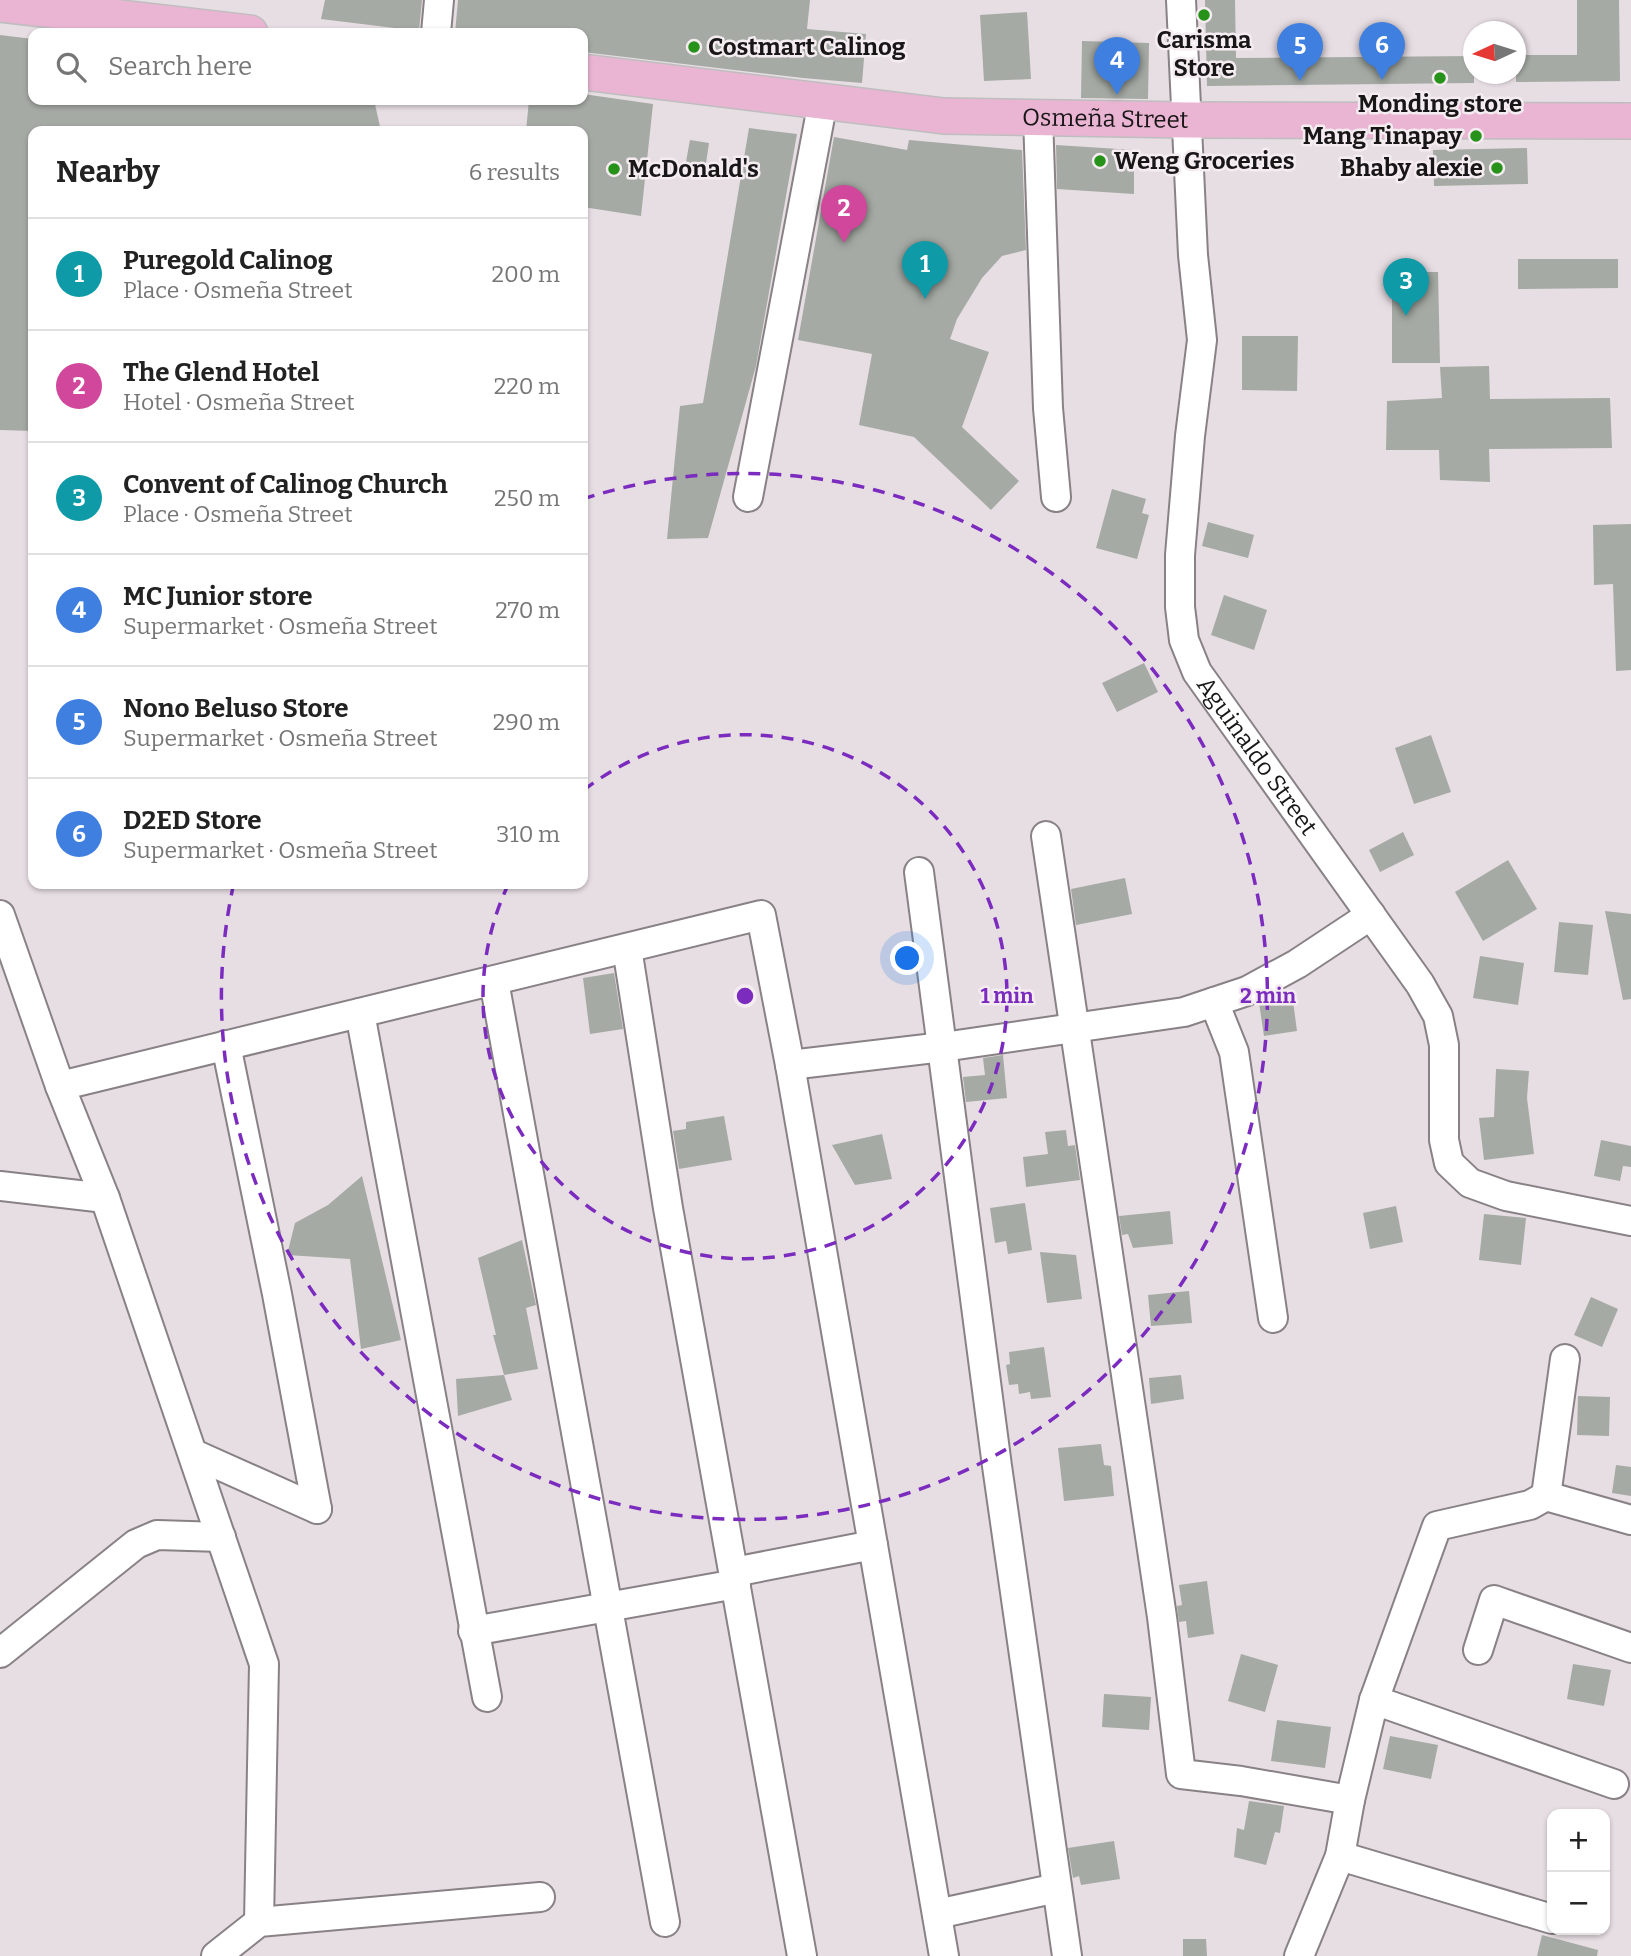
<!DOCTYPE html>
<meta charset="utf-8">
<style>
body{margin:0;font-family:Bitter,serif;background:#f6f6f6;color:#222}
.controls{position:absolute;right:21px;bottom:21px;display:grid;overflow:hidden;border-radius:14px;box-shadow:0 2px 5px #0004}
.controls button{width:63px;height:63px;display:grid;place-items:center;padding:0;border:0;border-bottom:2px solid #e0e0e0;background:#fff;color:#222;font:35px sans-serif}
.compass{position:absolute;left:1463px;top:21px;width:63px;height:63px;border-radius:50%;background:#fff;box-shadow:0 2px 5px #0004;rotate:266deg}
.you{position:absolute;left:908px;top:959px;width:24px;height:24px;margin:-18px;border:5px solid #fff;border-radius:50%;background:#1a73e8;box-shadow:0 0 0 10px #1a73e833}
.badge{display:grid;place-items:center;width:46px;height:46px;border-radius:50%;background:#ea580c;color:#fff;font-size:23px;font-weight:700}
.pin{position:absolute;translate:-50% -58px;filter:drop-shadow(0 2px 4px #0008)}
.pin::after{content:'';position:absolute;top:37px;width:24px;height:21px;background:inherit;clip-path:polygon(0 0,100% 0,50% 100%)}
.list{margin:0;padding:0;list-style:none}
h2{display:flex;justify-content:space-between;align-items:center;height:91px;margin:0;padding:0 28px;font-size:30px}
h2 small{font-size:23px;font-weight:400;color:#767676}
.list li{display:grid;grid-template-columns:46px 1fr auto;gap:21px;align-items:center;box-sizing:border-box;height:112px;padding:0 28px;border-top:2px solid #e0e0e0}
.list b{display:block;font-size:26px;white-space:nowrap}
.list p{margin:0;font-size:23px;white-space:nowrap;color:#767676}
.list em{font-size:23px;font-style:normal;color:#767676}
.icon{flex:none;width:38px;height:38px;fill:none;stroke:currentColor;stroke-width:2;stroke-linecap:round;stroke-linejoin:round}
.map{position:relative;flex:none;width:1631px;height:1956px;overflow:hidden}
.search{position:absolute;background:#fff;box-shadow:0 2px 5px #0004;left:28px;top:28px;width:560px;height:77px;display:flex;align-items:center;gap:18px;box-sizing:border-box;padding:0 24px;border-radius:14px;color:#767676;font-size:26px}
.panel{position:absolute;background:#fff;box-shadow:0 2px 5px #0004;left:28px;top:126px;width:560px;height:763px;border-radius:14px}
.map>svg:first-child{display:block}
.building{fill:#a5aaa4}
.lines{fill:none;stroke-linecap:round;stroke-linejoin:round}
.minor-casing{stroke:#888185;stroke-width:32}
.major-casing{stroke:#bebebe;stroke-width:38}
.minor{stroke:#fff;stroke-width:28}
.major{stroke:#e9b5d3;stroke-width:35}
.ring{fill:none;stroke:#7b2cbf;stroke-width:3.5;stroke-dasharray:12 9}
.poi-dot{fill:#269219;stroke:#f4ecf0;stroke-width:2.5}
.labels{text-anchor:middle;stroke-width:5;stroke-linejoin:round;paint-order:stroke}
.poi-label{font-size:24px;font-weight:bold;fill:#181617;stroke:#f4ecf0;text-anchor:start}
.street-label{font-size:24px;fill:#181617;stroke:#f4ecf0}
.centre{fill:#7b2cbf;stroke:#f4ecf0;stroke-width:3.5}
.ring-label{font-size:21px;text-anchor:middle;font-weight:bold;fill:#7b2cbf;stroke:#f4ecf0;stroke-width:5;stroke-linejoin:round;paint-order:stroke}
</style>
<div class="map">
<svg width="1631" height="1956" viewBox="0 0 1631 1956">
<rect width="100%" height="100%" fill="#e7dee3"/>
<!-- building -->
<g class="building">
<path d="M325,0h97l-3,31 -98,-12z"/>
<path d="M458,0h352l-3,29 59,5 -4,49 -59,-5 -220,-26v-19h-128z"/>
<path d="M1205,0h30l1,58 238,-2v27l-267,3z"/>
<path d="M1577,0h42l1,81 -104,1v-27h61z"/>
<path d="M1027,12l4,67 -47,2 -4,-66z"/>
<path d="M0,35l33,4v61h341l7,31h-348v300l-33,-1z"/>
<path d="M1082,41l67,2 -1,56 -67,-1z"/>
<path d="M583,94l70,10 -12,112 -58,-9v-76h-57l3,-31h54z"/>
<path d="M749,128l48,6 -41,232 -48,172 -41,1 13,-133 23,-3z"/>
<path d="M834,137l73,13 2,-10 113,10 4,100 -24,6 -20,22 -25,41 -7,20 39,13 -27,75 57,54 -28,29 -77,-73 -55,-12 13,-71 -74,-14z"/>
<path d="M690,140l19,3 -4,27 -20,-3z"/>
<path d="M1056,145l78,5v44l-77,-5z"/>
<path d="M1527,148l1,36 -94,2 -1,-36z"/>
<path d="M1518,259h100v29l-100,1z"/>
<path d="M1392,272h46l2,91h-48z"/>
<path d="M1242,336h56l-1,55 -55,-1z"/>
<path d="M1489,366l1,33 120,-1 2,50 -123,1 1,33 -50,-2 -1,-30h-53l1,-49 55,-3 -2,-31z"/>
<path d="M1112,489l34,10 -4,14 7,2 -12,44 -41,-11z"/>
<path d="M1208,522l46,13 -6,23 -46,-12z"/>
<path d="M1631,524v146l-15,1 -3,-87 -19,1 -1,-60z"/>
<path d="M1224,595l43,15 -13,40 -43,-15z"/>
<path d="M1144,663l14,29 -41,20 -15,-29z"/>
<path d="M1431,735l20,57 -37,12 -19,-56z"/>
<path d="M1403,832l11,23 -34,17 -11,-22z"/>
<path d="M1508,860l29,49 -54,32 -28,-49z"/>
<path d="M1125,878l7,36 -56,11 -5,-36z"/>
<path d="M1605,911l26,3v85l-8,1z"/>
<path d="M1559,922l34,3 -5,50 -34,-3z"/>
<path d="M1480,956l44,7 -6,42 -45,-7z"/>
<path d="M614,973l9,56 -33,5 -7,-56z"/>
<path d="M1292,994l5,37 -33,5 -5,-33 13,-6z"/>
<path d="M1003,1055l4,43 -41,4 -3,-25 22,-2 -2,-17z"/>
<path d="M1496,1069l33,2 -2,27 7,56 -50,6 -5,-42 15,-1z"/>
<path d="M724,1116l8,44 -53,9 -6,-38 13,-2v-7z"/>
<path d="M1066,1130l2,16 7,-1 5,35 -54,7 -3,-30 25,-3 -3,-22z"/>
<path d="M882,1134l10,45 -37,6 -23,-40z"/>
<path d="M1601,1140l30,6v21l-8,-1 -3,15 -26,-5z"/>
<path d="M362,1176l39,164 -40,9 -11,-90 -63,-4 8,-32 33,-18z"/>
<path d="M1025,1203l7,47 -24,4 -2,-13 -11,2 -5,-35z"/>
<path d="M1396,1206l7,36 -33,7 -7,-36z"/>
<path d="M1170,1211l3,33 -40,4 -5,-14 -6,1 -3,-19z"/>
<path d="M1484,1214l42,4 -5,47 -42,-5z"/>
<path d="M522,1240l14,65 -10,3 12,61 -34,6 -11,-40h3l-18,-77z"/>
<path d="M1040,1252l36,3 6,44 -35,4z"/>
<path d="M1189,1291l3,32 -41,3 -3,-31z"/>
<path d="M1591,1297l27,12 -16,38 -28,-12z"/>
<path d="M1044,1347l7,50 -20,2 -1,-7 -11,2 -1,-10 -9,1 -3,-20 4,-1 -1,-12z"/>
<path d="M504,1375l8,25 -54,16 -2,-37z"/>
<path d="M1181,1375l3,24 -33,5 -2,-26z"/>
<path d="M1578,1396l32,1 -1,39 -32,-1z"/>
<path d="M1101,1444l3,21 7,1 3,30 -50,5 -6,-53z"/>
<path d="M1616,1465l15,2v29l-19,-3z"/>
<path d="M1207,1581l7,53 -26,4 -2,-17 -7,1 -2,-16 5,-1 -3,-20z"/>
<path d="M1241,1654l37,11 -13,47 -37,-11z"/>
<path d="M1573,1664l38,6 -7,36 -37,-7z"/>
<path d="M1104,1694l47,3 -2,33 -47,-3z"/>
<path d="M1277,1720l54,7 -6,41 -54,-7z"/>
<path d="M1390,1736l48,9 -7,34 -48,-10z"/>
<path d="M1249,1801l35,5 -4,27 -5,-1 -9,33 -32,-8 3,-29 7,2z"/>
<path d="M1114,1841l6,38 -39,6 -2,-9 -6,2 -5,-30z"/>
<path d="M1542,1935l56,15 -1,6h-60z"/>
<path d="M1183,1939h23l1,17h-24z"/>
</g>
<g class="lines">
<!-- minor casing -->
<g class="minor-casing">
<g id="minor">
<path id="s1" d="M1181,0l12,255 9,85 -12,96 -10,119v52l4,33 13,32 223,312 18,32 6,29v95l5,23 21,20 36,13 125,25"/>
<path d="M436,33l3,-33"/>
<path d="M1038,117l10,291 8,89"/>
<path d="M748,497l75,-396"/>
<path d="M1046,836l116,781 19,157 60,7 109,19"/>
<path d="M919,872l78,594 70,490"/>
<path d="M0,915l60,171 45,112 159,466 -5,258"/>
<path d="M627,948l41,260 134,748"/>
<path d="M494,981l171,941"/>
<path d="M1214,1002l20,50 39,266"/>
<path d="M360,1013l127,684"/>
<path d="M226,1045l51,249 40,215"/>
<path d="M790,1065l153,-18 241,-35 63,-21 50,-27 74,-49"/>
<path d="M60,1086l701,-171 29,150 154,891"/>
<path d="M0,1186l105,12"/>
<path d="M194,1454l123,55"/>
<path d="M1546,1496l85,24"/>
<path d="M734,1572l139,-27"/>
<path d="M473,1631l263,-47"/>
<path d="M1478,1650l16,-50 137,48"/>
<path d="M0,1653l136,-109 21,-9 64,2"/>
<path d="M1374,1700l240,84"/>
<path d="M1340,1856l212,63"/>
<path d="M937,1914l120,-26"/>
<path d="M216,1956l43,-34 281,-25"/>
<path d="M1299,1956l41,-100 10,-56 24,-100 63,-174 93,-21 16,-9 19,-137"/>
</g>
</g>
<!-- major casing -->
<g class="major-casing">
<g id="major">
<path d="M0,4l250,29"/>
<path id="s2" d="M583,72l361,44 244,4 443,1"/>
</g>
</g>
<!-- minor -->
<use href="#minor" class="minor"/>
<!-- major -->
<use href="#major" class="major"/>
</g>
<!-- distance rings -->
<g class="ring">
<path d="M584 790A262 262 0 1 1 508 885"/>
<path d="M583 499A523 523 0 1 1 233 887"/>
</g>
<!-- markers -->
<g class="poi-dot">
<circle cx="1204" cy="15" r="7"/>
<circle cx="694" cy="47" r="7"/>
<circle cx="1440" cy="78" r="7"/>
<circle cx="1476" cy="136" r="7"/>
<circle cx="1100" cy="161" r="7"/>
<circle cx="1497" cy="168" r="7"/>
<circle cx="614" cy="169" r="7"/>
</g>
<g class="labels">
<!-- poi labels -->
<g class="poi-label">
<text x="1204" y="48" text-anchor="middle">Carisma<tspan x="1204" dy="28">Store</tspan></text>
<text x="708" y="55">Costmart Calinog</text>
<text x="1440" y="112" text-anchor="middle">Monding store</text>
<text x="1462" y="144" text-anchor="end">Mang Tinapay</text>
<text x="1114" y="169">Weng Groceries</text>
<text x="1483" y="176" text-anchor="end">Bhaby alexie</text>
<text x="628" y="177">McDonald's</text>
</g>
<!-- street labels -->
<g class="street-label">
<text dy="8" stroke="none"><textPath href="#s2" startOffset="525">Osmeña Street</textPath></text>
<text dy="8" stroke="none"><textPath href="#s1" startOffset="780">Aguinaldo Street</textPath></text>
</g>
</g>
<circle cx="745" cy="996" r="10" class="centre"/>
<g class="ring-label">
<text x="1007" y="1003">1 min</text>
<text x="1268" y="1003">2 min</text>
</g>
</svg>
<div class="controls">
<button>+</button>
<button>−</button>
</div>
<svg class="compass" viewBox="-18 -18 36 36"><path d="M0-13l5 13h-10z" fill="#e53935"/><path d="M0 13l5-13h-10z" fill="#767676"/></svg>
<div class="you"></div>
<div class="pin badge" style="left:925px;top:299px;background:#0f9aa8">1</div>
<div class="pin badge" style="left:844px;top:243px;background:#d1479c">2</div>
<div class="pin badge" style="left:1406px;top:316px;background:#0f9aa8">3</div>
<div class="pin badge" style="left:1117px;top:95px;background:#3f7fe0">4</div>
<div class="pin badge" style="left:1300px;top:81px;background:#3f7fe0">5</div>
<div class="pin badge" style="left:1382px;top:80px;background:#3f7fe0">6</div>
<div class="search"><svg class="icon" aria-label="search" viewBox="0 0 24 24"><circle cx="10" cy="10" r="6"/><path d="M15 15l6 6"/></svg>Search here</div>
<section class="panel">
<h2>Nearby<small>6 results</small></h2>
<ul class="list">
<li><span class="badge" style="background:#0f9aa8">1</span><div><b>Puregold Calinog</b><p>Place · Osmeña Street</p></div><em>200 m</em></li>
<li><span class="badge" style="background:#d1479c">2</span><div><b>The Glend Hotel</b><p>Hotel · Osmeña Street</p></div><em>220 m</em></li>
<li><span class="badge" style="background:#0f9aa8">3</span><div><b>Convent of Calinog Church</b><p>Place · Osmeña Street</p></div><em>250 m</em></li>
<li><span class="badge" style="background:#3f7fe0">4</span><div><b>MC Junior store</b><p>Supermarket · Osmeña Street</p></div><em>270 m</em></li>
<li><span class="badge" style="background:#3f7fe0">5</span><div><b>Nono Beluso Store</b><p>Supermarket · Osmeña Street</p></div><em>290 m</em></li>
<li><span class="badge" style="background:#3f7fe0">6</span><div><b>D2ED Store</b><p>Supermarket · Osmeña Street</p></div><em>310 m</em></li>
</ul>
</section>
</div>
